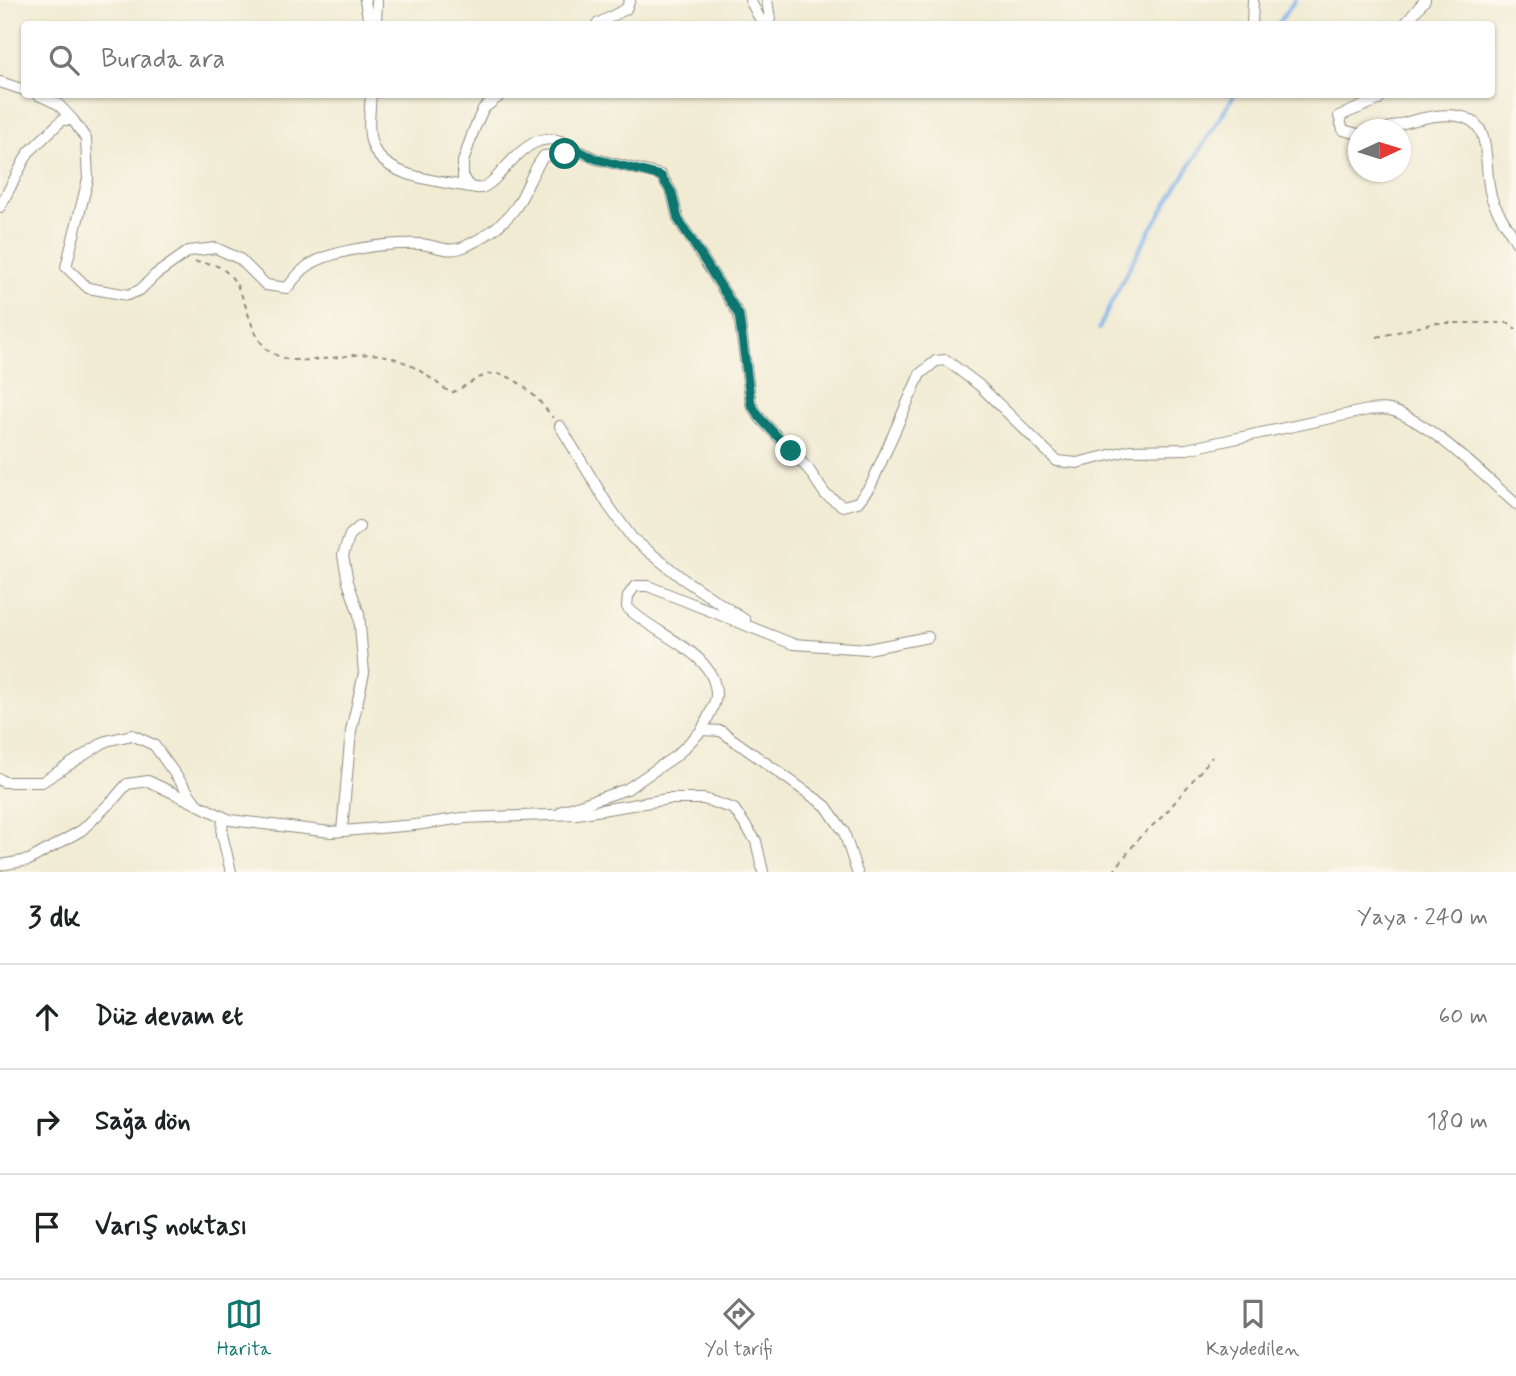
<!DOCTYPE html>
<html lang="tr">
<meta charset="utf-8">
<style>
body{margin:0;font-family:Mynerve,sans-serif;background:#f6f6f6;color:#202124}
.compass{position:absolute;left:1348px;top:119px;width:63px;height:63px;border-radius:50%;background:#fff;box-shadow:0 2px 5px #0004;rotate:86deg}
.stop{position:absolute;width:21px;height:21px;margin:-16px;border:5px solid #0f766e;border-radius:50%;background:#fff}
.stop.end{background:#0f766e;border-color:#fff;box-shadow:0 2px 7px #0008}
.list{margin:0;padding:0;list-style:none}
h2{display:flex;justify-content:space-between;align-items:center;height:91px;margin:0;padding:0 28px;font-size:30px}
h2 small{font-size:23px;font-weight:400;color:#757577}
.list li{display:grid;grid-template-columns:46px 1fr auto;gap:21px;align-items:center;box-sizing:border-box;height:105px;padding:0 28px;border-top:2px solid #e0e0e0}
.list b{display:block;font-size:26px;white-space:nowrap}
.list em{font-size:23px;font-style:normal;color:#757577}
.icon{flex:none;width:38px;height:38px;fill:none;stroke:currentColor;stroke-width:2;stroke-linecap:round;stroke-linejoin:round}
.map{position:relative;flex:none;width:1516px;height:872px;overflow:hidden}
.search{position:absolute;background:#fff;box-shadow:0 2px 5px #0004;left:21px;right:21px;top:21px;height:77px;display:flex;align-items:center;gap:18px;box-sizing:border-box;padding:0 24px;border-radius:7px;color:#757577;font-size:26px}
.sheet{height:406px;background:#fff}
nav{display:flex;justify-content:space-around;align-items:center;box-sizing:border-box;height:98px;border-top:2px solid #e0e0e0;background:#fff;font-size:19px;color:#757577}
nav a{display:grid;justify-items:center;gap:4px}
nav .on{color:#0f766e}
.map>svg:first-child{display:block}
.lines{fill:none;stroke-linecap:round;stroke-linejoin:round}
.stream{stroke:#7bb1ea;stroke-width:3.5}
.street-casing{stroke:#8e8b7f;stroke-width:12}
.path{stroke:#8e8b7f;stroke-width:2;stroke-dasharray:5 5;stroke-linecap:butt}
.street{stroke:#fff;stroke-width:10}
.route{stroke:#0f766e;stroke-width:9}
</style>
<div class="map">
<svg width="1516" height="872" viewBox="0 0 1516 872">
<rect width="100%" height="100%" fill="#fbf7ec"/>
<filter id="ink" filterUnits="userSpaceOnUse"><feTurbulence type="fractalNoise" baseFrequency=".0143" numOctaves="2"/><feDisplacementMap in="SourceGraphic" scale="14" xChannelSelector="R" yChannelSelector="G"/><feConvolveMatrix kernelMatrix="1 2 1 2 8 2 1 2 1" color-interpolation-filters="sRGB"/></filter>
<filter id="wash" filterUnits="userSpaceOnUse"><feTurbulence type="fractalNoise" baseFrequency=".00686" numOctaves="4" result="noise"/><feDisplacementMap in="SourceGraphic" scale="28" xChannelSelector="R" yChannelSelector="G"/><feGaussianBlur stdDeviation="1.57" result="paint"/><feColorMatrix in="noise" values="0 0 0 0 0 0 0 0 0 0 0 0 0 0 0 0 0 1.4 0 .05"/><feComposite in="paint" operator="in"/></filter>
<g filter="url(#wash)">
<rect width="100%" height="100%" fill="#f1ebd3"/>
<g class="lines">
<!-- stream -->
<g class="stream">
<path d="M1278,24l17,-24"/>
<path d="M1099,329c37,-83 88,-158 136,-235"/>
</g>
</g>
</g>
<g filter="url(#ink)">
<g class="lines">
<!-- street casing -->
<g class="street-casing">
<g id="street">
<path d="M365,0l4,24"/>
<path d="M750,0l10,19 7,4 3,-4 -3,-19"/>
<path d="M376,24l1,-24"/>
<path d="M597,24l29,-15 4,-9"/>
<path d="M1252,24l1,-24"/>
<path d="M1405,24l20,-24"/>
<path d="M0,82l24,8"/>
<path d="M36,94l22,10 15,16"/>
<path d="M371,94c-1,17 -4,35 1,50 11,34 68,37 98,43"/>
<path d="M502,94l-19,15 -10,23 -10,30v16l7,9c3,0 7,2 11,1 8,-2 16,-11 21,-17 22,-24 42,-45 73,-22"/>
<path d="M1382,130c25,-8 87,-31 100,4 7,19 3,45 10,65 5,14 17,29 24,43"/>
<path d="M1358,134l-15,-4 -4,-14 39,-16 4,-6"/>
<path d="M0,207l28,-54 34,-33h11l13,19 2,40 -22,88 22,21 40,7 12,-5 15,-15 34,-24 27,-3 24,11 26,26 21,3c7,-9 13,-17 22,-23 25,-16 80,-22 110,-21 21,1 29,12 51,0 15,-7 36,-22 46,-37 11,-16 15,-35 28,-51l21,-2 10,-5 21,10 65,16 11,18 6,26 61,96 12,89 9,14 49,52 16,24 18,12 15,-4 13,-17 49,-111 16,-13 10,-1 33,25 78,76 20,2 53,-13 57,-1 181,-39c7,0 15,-2 22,0 38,10 95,67 126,94"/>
<path d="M560,426l48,79 24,33 51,41 62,41"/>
<path d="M702,730c4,-10 14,-25 14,-35 0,-44 -63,-60 -89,-88l1,-11 7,-10h13l145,58 75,5 60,-12"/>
<path d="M0,779l3,3h39l64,-41 26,-6 22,10 42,58"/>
<path d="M562,811l65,-22 50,-34 25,-25 19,1 105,75 18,26 13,40"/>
<path d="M223,817l-1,17 9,38"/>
<path d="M342,831l9,-100 13,-58 -5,-59 -11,-32 -5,-27 7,-20 9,-8"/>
<path d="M0,865l29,-5 53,-30 32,-31 13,-15 21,-3 82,39 101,12 84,-7 48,-7 114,-4 91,-15h36l30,10 22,32 7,31"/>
</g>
</g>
<!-- path -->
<g class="path">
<path d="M195,262c7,1 16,1 22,4 35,16 25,70 57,88 29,16 76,-4 107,1 29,5 47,22 70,38 12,-5 24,-14 35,-18 26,-8 54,26 67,43"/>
<path d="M1377,337l58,-14h74l7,6"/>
<path d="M1113,872l26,-34 26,-24 47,-57"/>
</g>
<!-- street -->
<use href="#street" class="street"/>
</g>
</g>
<g class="lines" filter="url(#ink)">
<!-- route -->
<path class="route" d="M565,154l10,-5 21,10 65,17 11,17 6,26 61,96 12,89 9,14 31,33"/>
</g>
</svg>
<svg class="compass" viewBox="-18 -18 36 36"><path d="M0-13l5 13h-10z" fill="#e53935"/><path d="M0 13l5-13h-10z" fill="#757577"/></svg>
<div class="stop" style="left:565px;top:154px"></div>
<div class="stop end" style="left:791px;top:451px"></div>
<div class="search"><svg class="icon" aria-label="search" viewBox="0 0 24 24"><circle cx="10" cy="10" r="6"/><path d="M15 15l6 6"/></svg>Burada ara</div>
</div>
<section class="sheet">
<h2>3 dk<small>Yaya · 240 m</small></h2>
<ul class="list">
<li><svg class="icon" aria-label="ahead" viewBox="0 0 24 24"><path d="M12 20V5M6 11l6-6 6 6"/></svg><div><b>Düz devam et</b></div><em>60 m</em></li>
<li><svg class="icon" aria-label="right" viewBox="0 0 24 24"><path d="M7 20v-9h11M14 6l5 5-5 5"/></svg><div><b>Sağa dön</b></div><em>180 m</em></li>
<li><svg class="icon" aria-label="arrive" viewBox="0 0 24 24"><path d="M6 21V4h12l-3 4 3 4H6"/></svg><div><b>Varış noktası</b></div></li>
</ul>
</section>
<nav>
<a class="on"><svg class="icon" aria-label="map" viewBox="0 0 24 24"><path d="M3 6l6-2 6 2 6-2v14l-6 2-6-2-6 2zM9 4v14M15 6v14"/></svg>Harita</a>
<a><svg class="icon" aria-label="directions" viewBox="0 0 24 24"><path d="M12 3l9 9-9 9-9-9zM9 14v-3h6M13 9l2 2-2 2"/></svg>Yol tarifi</a>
<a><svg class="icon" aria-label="saved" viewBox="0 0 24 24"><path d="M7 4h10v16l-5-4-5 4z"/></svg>Kaydedilen</a>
</nav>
